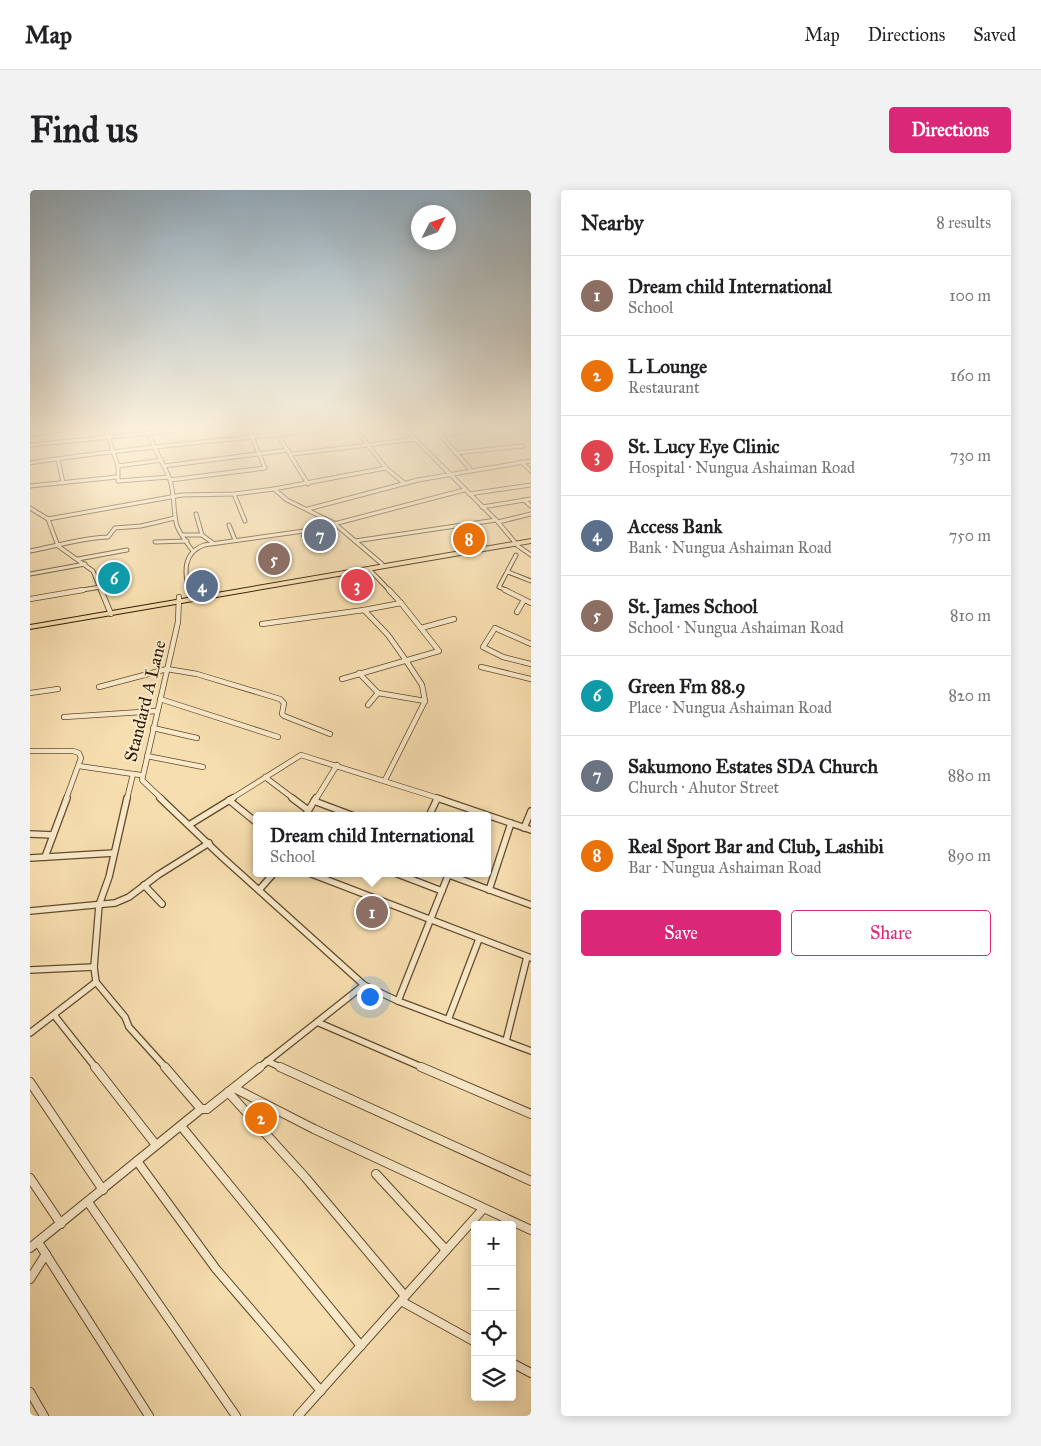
<!DOCTYPE html>
<meta charset="utf-8">
<style>
body{margin:0;font-family:"IM FELL Great Primer",serif;background:#f2f2f2;color:#202124}
.controls{position:absolute;right:15px;bottom:15px;display:grid;overflow:hidden;border-radius:5px;box-shadow:0 2px 12px #0003}
.controls button{width:45px;height:45px;display:grid;place-items:center;padding:0;border:0;border-bottom:1px solid #e0e0e0;background:#fff;color:#202124;font:25px sans-serif}
.compass{position:absolute;left:381px;top:15px;width:45px;height:45px;border-radius:50%;background:#fff;box-shadow:0 2px 12px #0003;rotate:48deg}
.you{position:absolute;left:339px;top:806px;width:18px;height:18px;margin:-12px;border:4px solid #fff;border-radius:50%;background:#1a73e8;box-shadow:0 0 0 8px #1a73e833}
.badge{display:grid;place-items:center;width:32px;height:32px;border-radius:50%;background:#db2777;color:#fff;font-size:16px;font-weight:700}
.pin{position:absolute;translate:-50% -50%;border:2px solid #fff;box-shadow:0 1px 5px #0006}
.popup{position:absolute;left:223px;top:622px;width:238px;height:65px;box-sizing:border-box;display:grid;place-content:center;border-radius:5px;background:#fff;filter:drop-shadow(0 1px 4px #0005);font-size:16px;white-space:nowrap;color:#757577}
.popup b{font-size:19px;color:#202124}
.popup::after{content:'';position:absolute;left:50%;top:100%;margin-left:-10px;border:10px solid transparent;border-top-color:#fff}
.list{margin:0;padding:0;list-style:none}
h2{display:flex;justify-content:space-between;align-items:center;height:65px;margin:0;padding:0 20px;font-size:21px}
h2 small{font-size:16px;font-weight:400;color:#757577}
.list li{display:grid;grid-template-columns:32px 1fr auto;gap:15px;align-items:center;box-sizing:border-box;height:80px;padding:0 20px;border-top:1px solid #e0e0e0}
.list b{display:block;font-size:19px;white-space:nowrap}
.list p{margin:0;font-size:16px;white-space:nowrap;color:#757577}
.list em{font-size:16px;font-style:normal;color:#757577}
.actions{display:flex;gap:10px;padding:15px 20px}
.actions a{flex:1;padding:11px 0;border:1px solid #db2777;border-radius:5px;text-align:center;font-size:18px;color:#db2777}
.actions .main{background:#db2777;color:#fff}
.icon{flex:none;width:28px;height:28px;fill:none;stroke:currentColor;stroke-width:2;stroke-linecap:round;stroke-linejoin:round}
.map{position:relative;flex:none;width:501px;height:1226px;overflow:hidden;border-radius:5px}
header{display:flex;align-items:center;gap:30px;box-sizing:border-box;height:70px;padding:0 25px;background:#fff;border-bottom:1px solid #e0e0e0}
header strong{font-size:24px}
nav{display:flex;gap:28px;margin-inline-start:auto;font-size:18px}
.intro{display:flex;align-items:center;justify-content:space-between;box-sizing:border-box;height:120px;padding:0 30px}
h1{margin:0;font-size:35px}
.button{padding:12px 22px;border-radius:5px;background:#db2777;color:#fff;font-size:18px;font-weight:700}
main{display:flex;gap:30px;padding:0 30px}
aside{flex:1;background:#fff;border-radius:5px;box-shadow:0 2px 12px #0003}
.map>svg:first-child{display:block}
.building{fill:#967f5b;stroke:#2d1801}
.lines{fill:none;stroke-linecap:round;stroke-linejoin:round}
.minor-far3-casing{stroke:#604a2c;stroke-width:5}
.minor-far2-casing{stroke:#604a2c;stroke-width:6}
.minor-far1-casing{stroke:#604a2c;stroke-width:8}
.minor-casing{stroke:#604a2c;stroke-width:10}
.primary-casing{stroke:#2d1801;stroke-width:2}
.minor-far3{stroke:#faeacb;stroke-width:3}
.minor-far2{stroke:#faeacb;stroke-width:4.5}
.minor-far1{stroke:#faeacb;stroke-width:5.5}
.minor{stroke:#faeacb;stroke-width:8}
.primary{fill:#f7deaf;fill-rule:evenodd}
.labels{text-anchor:middle;stroke-width:4;stroke-linejoin:round;paint-order:stroke}
.street-label{font-size:18px;fill:#2d1801;stroke:#faeacb}
</style>
<header>
<strong>Map</strong>
<nav><a>Map</a><a>Directions</a><a>Saved</a></nav>
</header>
<div class="intro"><h1>Find us</h1><a class="button">Directions</a></div>
<main>
<div class="map">
<svg width="501" height="1226" viewBox="0 0 501 1226">
<rect width="100%" height="100%" fill="#f7deaf"/>
<filter id="stains"><feTurbulence type="fractalNoise" baseFrequency=".004" numOctaves="4"/><feColorMatrix values="0 0 0 0 .2 0 0 0 0 .09 0 0 0 0 .02 0 0 0 .5 -.17"/></filter>
<radialGradient id="worn" r=".72"><stop offset=".6" stop-color="#630" stop-opacity="0"/><stop offset="1" stop-color="#630" stop-opacity=".3"/></radialGradient>
<!-- building -->
<g class="building">
<path d="M291,341l17,4 -15,3 -22,-2z"/>
<path d="M244,357l8,23h-8l-8,-22z"/>
</g>
<g class="lines">
<!-- minor-far3 casing -->
<g class="minor-far3-casing">
<g id="minor-far3">
<path d="M76,240l12,36v15l51,-4"/>
<path d="M245,240l33,54"/>
<path d="M376,240l92,92 20,24 13,9"/>
<path d="M406,240l34,39"/>
<path d="M119,243c5,17 15,30 21,47 5,15 3,34 7,46 3,8 10,17 15,24"/>
<path d="M409,244l47,-4"/>
<path d="M0,245l30,-5"/>
<path d="M0,255l150,-15"/>
<path d="M338,255l47,-6"/>
<path d="M426,263l67,-7"/>
<path d="M262,264l76,-9 -12,-15"/>
<path d="M28,269l5,24"/>
<path d="M491,272l10,9"/>
<path d="M0,273c95,-15 192,-22 288,-33"/>
<path d="M88,276l44,-6"/>
<path d="M134,276l124,-16"/>
<path d="M356,278l18,15"/>
<path d="M140,290l95,-12 -16,-38"/>
<path d="M0,296l87,-9"/>
<path d="M244,299l13,11 47,23 48,41"/>
<path d="M204,304l11,27"/>
<path d="M439,304l62,-9"/>
<path d="M494,310l7,6"/>
<path d="M452,317l49,-8"/>
<path d="M0,318l18,11 10,27 35,25 8,20"/>
<path d="M278,319l110,-29 113,-19"/>
<path d="M166,324l6,21"/>
<path d="M18,329l134,-24 52,-1 40,-5 112,-21 -18,-23"/>
<path d="M468,332l33,-8"/>
<path d="M199,335l6,15"/>
<path d="M153,345h19l11,8"/>
<path d="M325,351l141,-21"/>
<path d="M125,352l32,-1"/>
<path d="M0,361c26,-5 52,-13 78,-14l7,-9 26,-2 34,-8"/>
<path d="M48,369l49,-9"/>
<path d="M340,380l20,21"/>
<path d="M478,382l23,9"/>
<path d="M0,384l55,-10"/>
<path d="M46,401l25,-4"/>
<path d="M159,401c-5,-19 -6,-38 15,-46l107,-15 153,-40"/>
<path d="M478,401l-9,-4 17,-32"/>
</g>
</g>
<!-- minor-far2 casing -->
<g class="minor-far2-casing">
<g id="minor-far2">
<path d="M71,400l10,24"/>
<path d="M158,400l3,9"/>
<path d="M475,400l26,13"/>
<path d="M0,409l53,-9"/>
<path d="M487,422l7,-12"/>
<path d="M232,434l102,-14"/>
<path d="M391,438l33,-9"/>
<path d="M501,454l-36,-16 -12,19 20,10 28,7"/>
<path d="M451,477l50,12"/>
<path d="M329,483l19,20 -10,12"/>
<path d="M312,489l97,-28 -38,-48"/>
<path d="M69,497l68,-18 30,5 83,25 4,4 -2,11 2,2 46,18"/>
<path d="M0,503l28,-4"/>
<path d="M348,503l47,8"/>
<path d="M130,509l118,38"/>
<path d="M34,527l93,-6"/>
<path d="M123,538l44,10"/>
<path d="M0,561h43l6,2 2,5 -15,41"/>
<path d="M117,566l56,11"/>
<path d="M49,576l54,8"/>
<path d="M235,587l29,22"/>
<path d="M355,590l40,-79 -3,-16 -17,-26 -17,-24 -24,-25 37,-7 -12,-13"/>
<path d="M97,609l6,-25 8,1"/>
<path d="M132,609l-20,-19 36,-158 1,-25"/>
<path d="M201,609l70,-44 140,44"/>
<path d="M286,609l21,-34"/>
</g>
</g>
<!-- minor-far1 casing -->
<g class="minor-far1-casing">
<g id="minor-far1">
<path d="M97,608l-18,79 -10,28 -5,62 2,15 29,35 4,10 37,41"/>
<path d="M130,608l62,59 142,128 34,16 133,50"/>
<path d="M262,608l16,12"/>
<path d="M407,608l94,32"/>
<path d="M199,610l28,23"/>
<path d="M284,611l40,15"/>
<path d="M275,626l11,-18"/>
<path d="M399,626l8,-17"/>
<path d="M159,635l44,-27"/>
<path d="M494,638l7,-17"/>
<path d="M0,644l23,1"/>
<path d="M15,667l22,-59"/>
<path d="M0,668l84,-5"/>
<path d="M279,683l222,85"/>
<path d="M365,683l47,18"/>
<path d="M419,685l82,30"/>
<path d="M114,695l18,19"/>
<path d="M229,700l15,-17"/>
<path d="M459,700l22,-67"/>
<path d="M0,721l85,-8 14,-6 29,-22 51,-32"/>
<path d="M0,780l64,-3"/>
<path d="M368,811l51,-128"/>
<path d="M24,825l42,53"/>
<path d="M418,830l31,-81"/>
<path d="M287,832l107,46"/>
<path d="M0,843l66,-51"/>
<path d="M476,851l21,-84"/>
<path d="M237,871l15,7"/>
<path d="M229,878l105,-83"/>
</g>
</g>
<!-- minor casing -->
<g class="minor-casing">
<g id="minor">
<path d="M65,877l61,78"/>
<path d="M135,877l36,42"/>
<path d="M250,877l251,114"/>
<path d="M391,877l110,47"/>
<path d="M0,892l73,108"/>
<path d="M204,898l80,41 217,101"/>
<path d="M198,902l77,85 100,119"/>
<path d="M151,936l180,220"/>
<path d="M107,971l79,108 105,122"/>
<path d="M346,984l70,76"/>
<path d="M0,988l31,46"/>
<path d="M58,1012l148,214"/>
<path d="M8,1052l111,174"/>
<path d="M0,1058l171,-139h6l53,-42"/>
<path d="M0,1089l16,-25"/>
<path d="M371,1111l74,41"/>
<path d="M482,1173l19,10"/>
<path d="M0,1202l14,24"/>
<path d="M268,1226l185,-207"/>
</g>
</g>
<!-- primary casing -->
<g class="primary-casing">
<path id="primary" d="M501,349v4l-501,86v-4z"/>
</g>
<!-- minor-far3 -->
<use href="#minor-far3" class="minor-far3"/>
<!-- minor-far2 -->
<use href="#minor-far2" class="minor-far2"/>
<!-- minor-far1 -->
<use href="#minor-far1" class="minor-far1"/>
<!-- minor -->
<use href="#minor" class="minor"/>
<!-- primary -->
<use href="#primary" class="primary"/>
</g>
<!-- sky -->
<linearGradient id="sky" x2="0" y2="1"><stop stop-color="#92aaba"/><stop offset="0.58" stop-color="#fbf0db"/><stop offset="1" stop-color="#fbf0db" stop-opacity="0"/></linearGradient>
<rect width="501" height="412" fill="url(#sky)"/>
<g class="labels">
<!-- street labels -->
<g class="street-label">
<text transform="translate(115 511) rotate(-76)" y="6">Standard A Lane</text>
</g>
</g>
<rect width="100%" height="100%" filter="url(#stains)"/>
<rect width="100%" height="100%" fill="url(#worn)"/>
</svg>
<div class="controls">
<button>+</button>
<button>−</button>
<button><svg class="icon" aria-label="locate" viewBox="0 0 24 24"><circle cx="12" cy="12" r="6"/><path d="M12 2v4M12 18v4M2 12h4M18 12h4"/></svg></button>
<button><svg class="icon" aria-label="layers" viewBox="0 0 24 24"><path d="M12 4l9 5-9 5-9-5zM3 14l9 5 9-5"/></svg></button>
</div>
<svg class="compass" viewBox="-18 -18 36 36"><path d="M0-13l5 13h-10z" fill="#e53935"/><path d="M0 13l5-13h-10z" fill="#757577"/></svg>
<div class="you"></div>
<div class="pin badge" style="left:342px;top:722px;background:#8d6e63">1</div>
<div class="popup"><b>Dream child International</b>School</div>
<div class="pin badge" style="left:231px;top:928px;background:#e8710a">2</div>
<div class="pin badge" style="left:327px;top:395px;background:#e0444e">3</div>
<div class="pin badge" style="left:172px;top:396px;background:#5c6f8a">4</div>
<div class="pin badge" style="left:244px;top:369px;background:#8d6e63">5</div>
<div class="pin badge" style="left:84px;top:388px;background:#0f9aa8">6</div>
<div class="pin badge" style="left:290px;top:345px;background:#6b7280">7</div>
<div class="pin badge" style="left:439px;top:349px;background:#e8710a">8</div>
</div>
<aside>
<h2>Nearby<small>8 results</small></h2>
<ul class="list">
<li><span class="badge" style="background:#8d6e63">1</span><div><b>Dream child International</b><p>School</p></div><em>100 m</em></li>
<li><span class="badge" style="background:#e8710a">2</span><div><b>L Lounge</b><p>Restaurant</p></div><em>160 m</em></li>
<li><span class="badge" style="background:#e0444e">3</span><div><b>St. Lucy Eye Clinic</b><p>Hospital · Nungua Ashaiman Road</p></div><em>730 m</em></li>
<li><span class="badge" style="background:#5c6f8a">4</span><div><b>Access Bank</b><p>Bank · Nungua Ashaiman Road</p></div><em>750 m</em></li>
<li><span class="badge" style="background:#8d6e63">5</span><div><b>St. James School</b><p>School · Nungua Ashaiman Road</p></div><em>810 m</em></li>
<li><span class="badge" style="background:#0f9aa8">6</span><div><b>Green Fm 88.9</b><p>Place · Nungua Ashaiman Road</p></div><em>820 m</em></li>
<li><span class="badge" style="background:#6b7280">7</span><div><b>Sakumono Estates SDA Church</b><p>Church · Ahutor Street</p></div><em>880 m</em></li>
<li><span class="badge" style="background:#e8710a">8</span><div><b>Real Sport Bar and Club, Lashibi</b><p>Bar · Nungua Ashaiman Road</p></div><em>890 m</em></li>
</ul>
<div class="actions"><a class="main">Save</a><a>Share</a></div>
</aside>
</main>
